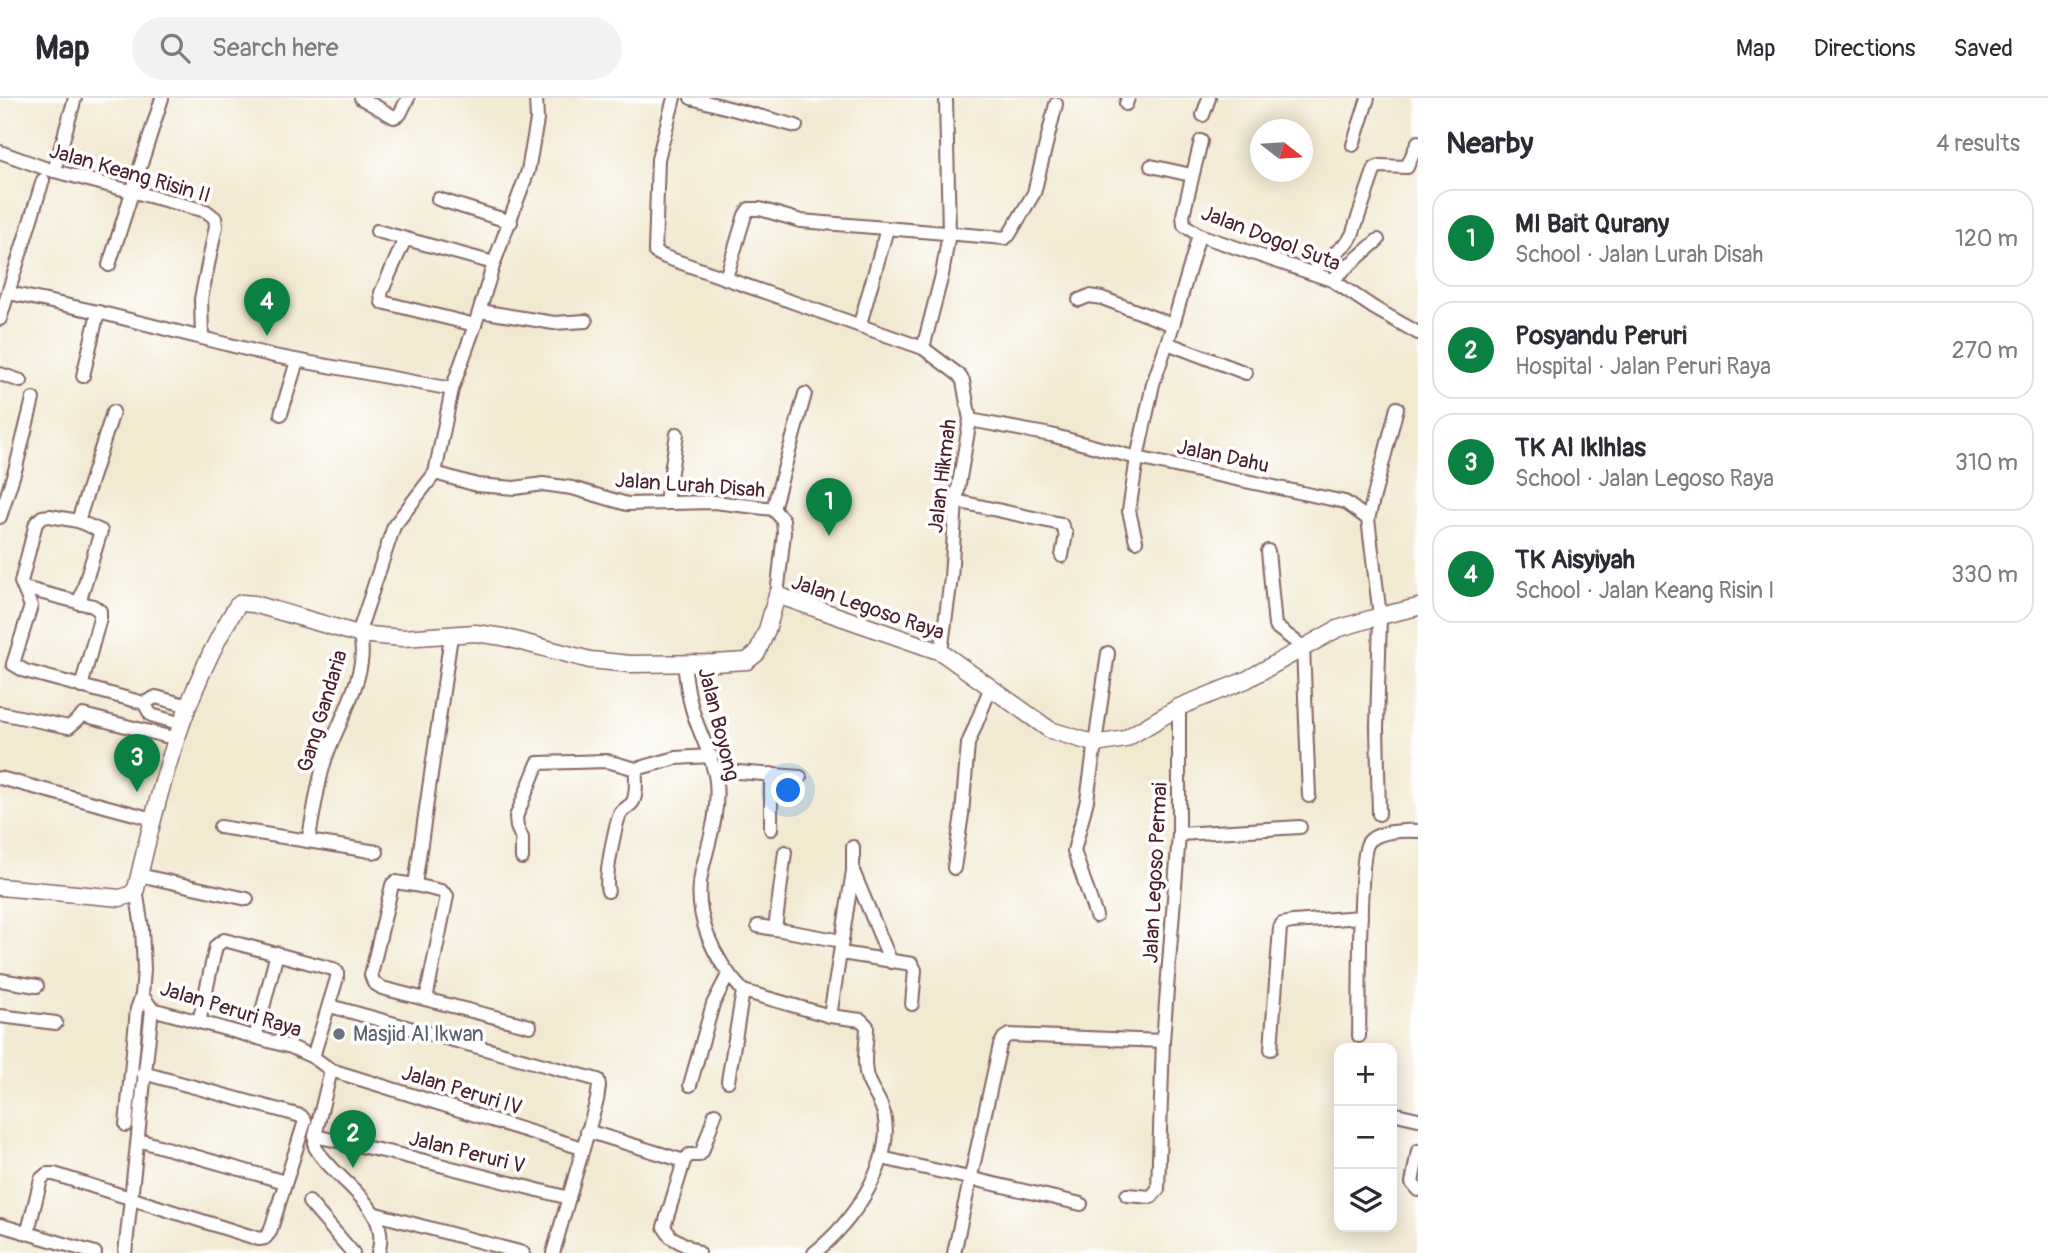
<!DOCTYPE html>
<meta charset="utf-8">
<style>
body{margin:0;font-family:Pangolin,sans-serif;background:#f2f2f3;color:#2b2b33}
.controls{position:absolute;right:21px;bottom:21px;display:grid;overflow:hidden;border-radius:14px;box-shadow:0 4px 18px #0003}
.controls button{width:63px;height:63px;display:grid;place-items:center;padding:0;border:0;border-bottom:2px solid #e1e1e2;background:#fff;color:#2b2b33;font:35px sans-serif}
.compass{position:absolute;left:1250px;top:21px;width:63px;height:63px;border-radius:50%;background:#fff;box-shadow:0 4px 18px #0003;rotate:107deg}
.you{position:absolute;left:789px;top:693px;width:24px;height:24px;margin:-18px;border:5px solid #fff;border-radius:50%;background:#1a73e8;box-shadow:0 0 0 10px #1a73e833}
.badge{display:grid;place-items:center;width:46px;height:46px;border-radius:50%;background:#0b8043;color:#fff;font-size:23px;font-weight:700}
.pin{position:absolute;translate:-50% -58px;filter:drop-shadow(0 2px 4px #0008)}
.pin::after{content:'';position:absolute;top:37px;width:24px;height:21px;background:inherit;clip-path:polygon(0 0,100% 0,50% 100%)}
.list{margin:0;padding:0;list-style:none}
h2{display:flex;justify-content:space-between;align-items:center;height:91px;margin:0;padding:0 28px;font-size:30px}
h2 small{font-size:23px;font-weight:400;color:#7c7c81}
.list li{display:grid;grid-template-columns:46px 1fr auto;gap:21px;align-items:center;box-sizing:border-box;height:98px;margin:0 14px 14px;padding:0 14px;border:2px solid #e1e1e2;border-radius:21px}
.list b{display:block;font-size:26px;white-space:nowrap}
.list p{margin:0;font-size:23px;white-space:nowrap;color:#7c7c81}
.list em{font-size:23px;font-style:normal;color:#7c7c81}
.icon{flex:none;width:38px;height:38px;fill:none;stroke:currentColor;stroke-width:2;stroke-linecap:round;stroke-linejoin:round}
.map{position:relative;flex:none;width:1418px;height:1155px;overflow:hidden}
header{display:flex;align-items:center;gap:42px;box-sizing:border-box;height:98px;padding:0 35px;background:#fff;border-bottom:2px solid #e1e1e2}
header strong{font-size:33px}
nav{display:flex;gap:38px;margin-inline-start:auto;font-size:24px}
.search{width:490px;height:63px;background:#f2f2f3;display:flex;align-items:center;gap:18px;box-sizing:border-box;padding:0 24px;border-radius:38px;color:#7c7c81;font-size:26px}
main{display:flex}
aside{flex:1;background:#fff}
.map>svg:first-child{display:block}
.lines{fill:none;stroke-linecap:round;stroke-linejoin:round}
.minor-casing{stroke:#856665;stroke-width:16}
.tertiary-casing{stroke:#856665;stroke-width:19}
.minor{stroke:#fff;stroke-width:12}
.tertiary{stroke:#fff;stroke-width:16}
.worship-dot{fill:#6b7280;stroke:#fff;stroke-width:2.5}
.labels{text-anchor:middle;stroke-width:7;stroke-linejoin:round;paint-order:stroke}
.street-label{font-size:21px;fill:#4a1f2b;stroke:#fff}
.worship-label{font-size:21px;fill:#5b616d;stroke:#fff;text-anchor:start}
</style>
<header>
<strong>Map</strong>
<div class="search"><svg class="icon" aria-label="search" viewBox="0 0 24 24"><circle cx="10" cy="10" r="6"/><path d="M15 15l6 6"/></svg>Search here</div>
<nav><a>Map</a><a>Directions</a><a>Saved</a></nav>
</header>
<main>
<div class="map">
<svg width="1418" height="1155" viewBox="0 0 1418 1155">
<rect width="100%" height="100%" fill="#fff"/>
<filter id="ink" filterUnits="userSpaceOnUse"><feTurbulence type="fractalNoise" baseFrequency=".0143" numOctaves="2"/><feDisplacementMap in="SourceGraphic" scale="14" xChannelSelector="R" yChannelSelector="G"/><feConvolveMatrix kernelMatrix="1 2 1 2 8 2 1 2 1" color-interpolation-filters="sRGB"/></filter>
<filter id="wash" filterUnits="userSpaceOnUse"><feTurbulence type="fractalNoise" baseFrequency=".00686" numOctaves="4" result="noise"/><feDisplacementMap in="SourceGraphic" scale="28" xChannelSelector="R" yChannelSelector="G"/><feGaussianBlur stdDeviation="1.57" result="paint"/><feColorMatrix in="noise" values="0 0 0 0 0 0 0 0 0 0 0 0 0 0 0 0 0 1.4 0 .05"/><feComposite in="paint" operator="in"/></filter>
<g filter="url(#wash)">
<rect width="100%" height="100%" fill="#f2e9d1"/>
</g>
<g filter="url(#ink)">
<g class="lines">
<!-- minor casing -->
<g class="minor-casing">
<g id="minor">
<path d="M361,0l33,19 6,-3 8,-16"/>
<path d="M674,0l-16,61 -3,93 10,5 258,91 36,27 4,6 7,39 -14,81 -5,77 -10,74"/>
<path d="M691,0l105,28"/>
<path d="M1126,6l2,-6"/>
<path d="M1203,17l6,-17"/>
<path d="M1201,43l-18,74 1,10 15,10 133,45 42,28 44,25"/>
<path d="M1353,47l15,-47"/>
<path d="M0,54l47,17 159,42 9,7 1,8 -15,73 1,38"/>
<path d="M1151,68l40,9"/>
<path d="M54,73l21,-73"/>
<path d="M438,101l73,23"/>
<path d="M377,133l117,32"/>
<path d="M405,141l-24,54 1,9 93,23"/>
<path d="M109,167l53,-167"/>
<path d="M1311,175l37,-31 4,-7 23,-67 5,-2 27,1 11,-25"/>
<path d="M726,180l19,-63 4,-6h11l41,12 204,17 4,-3 25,-42 22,-89"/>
<path d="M1332,182l46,-40"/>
<path d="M9,195l89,19 176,44 178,33"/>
<path d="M1079,202l10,-4 13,2 71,27"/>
<path d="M480,213l74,12 32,-2"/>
<path d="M0,221l43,-139"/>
<path d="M860,226l27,-95"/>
<path d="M1167,245l79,30"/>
<path d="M923,250l19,-73 7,-42 -3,-135"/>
<path d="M0,276l21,7"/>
<path d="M83,278l15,-64"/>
<path d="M113,314l-35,109 -28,-5 -8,1 -6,6 -15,59 10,24 -18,58 12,7 119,32 12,-6 33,9"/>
<path d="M281,316l16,-53"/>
<path d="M970,322l81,15 86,23 208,44 23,17 12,97 -3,111 2,87"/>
<path d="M435,375l42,12 38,3 28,-4 29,4 55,16 87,-2 59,7 10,11 1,13 -7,62"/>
<path d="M956,403l105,23 5,10 -4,22"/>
<path d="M666,404l11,-68"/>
<path d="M773,411l32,-115"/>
<path d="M0,419l16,-50 17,-68"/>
<path d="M1368,421l29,-111"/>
<path d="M78,423l23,10 -22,72"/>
<path d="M1136,443l-7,-30 8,-53 16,-74 20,-59 26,-90"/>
<path d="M1268,453l7,75 28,21 6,149"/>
<path d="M24,490l69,18 7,5v7l-19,69"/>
<path d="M451,538l-36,249 -20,-3 -3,3 -21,90 3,8 8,5 148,38"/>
<path d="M684,565c2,18 4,35 10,52 7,22 19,42 22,66 3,34 -6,56 -14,89 -10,44 11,89 41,121l-15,90"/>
<path d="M144,605l7,12 31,9"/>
<path d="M0,615l69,14 14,-12 94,24"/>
<path d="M714,672l86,7"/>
<path d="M0,680l153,41"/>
<path d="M220,729l157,25"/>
<path d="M771,731v-55"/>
<path d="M1179,736l121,-7"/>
<path d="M308,743c6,-27 9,-57 18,-84 10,-30 48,-93 32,-123l36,-108 41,-53 17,-84 23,-64 19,-62 34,-92 9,-51 -1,-22"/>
<path d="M785,754l-10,77 67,12"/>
<path d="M522,760v-20l-5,-11 -1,-10 22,-54 69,-2 29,8 40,-11 35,-2"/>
<path d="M954,770l8,-54 6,-70 22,-55"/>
<path d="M853,773l38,91"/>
<path d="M139,777l108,24"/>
<path d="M415,787l26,6 6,5 -21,103"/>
<path d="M136,791l6,39 2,41 -2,26 10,14 139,38 22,10 18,13 251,78"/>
<path d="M608,793c-4,-11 7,-65 12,-77 3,-5 9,-7 12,-11 6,-8 3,-25 4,-34"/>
<path d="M1096,818l-22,-65 13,-51 21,-147"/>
<path d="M758,828l17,3"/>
<path d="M841,855l71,11 3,6 -3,34"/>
<path d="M0,882l37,6"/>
<path d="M743,893l87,25 31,4 6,6c0,16 -5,38 1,54 5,12 13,21 16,34 11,49 -33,110 -70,139"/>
<path d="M330,908l268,74 1,6 -2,14 -44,153"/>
<path d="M0,918l56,7"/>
<path d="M830,918l23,-145v-24"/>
<path d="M199,924l17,-76 8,-6 109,29 4,3v6l-24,79"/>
<path d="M256,937l21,-82"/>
<path d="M1359,938c1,-28 -1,-178 9,-193 8,-12 36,-13 50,-12"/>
<path d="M1271,951l9,-121 2,-4 11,-2 68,-5"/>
<path d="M331,972l-16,66v11c20,35 78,59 63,106"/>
<path d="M690,987l23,-81 15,-29"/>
<path d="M1392,1015l26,6"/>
<path d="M126,1027l11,-116 5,-14"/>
<path d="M587,1033l97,30 -20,66 7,10 28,16"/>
<path d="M315,1038l86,19 168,43"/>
<path d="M138,1042l147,42"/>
<path d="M1418,1053l-6,32 6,7"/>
<path d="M882,1060l199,46"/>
<path d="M684,1063l5,-6h10l3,-3 13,-38"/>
<path d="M1127,1097l24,2 7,-8 5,-148 16,-207v-127"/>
<path d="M309,1104l44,51"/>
<path d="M376,1116l147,39"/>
<path d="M0,1127l95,28"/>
<path d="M28,1133l13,-52 6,-5h7l205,65 6,-1 5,-6 35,-111 -4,-5 -158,-43"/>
<path d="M125,1155l27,-244"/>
<path d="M954,1155l46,-208 4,-7 5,-3 154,6"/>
</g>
</g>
<!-- tertiary casing -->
<g class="tertiary-casing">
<path id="tertiary" d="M0,789l120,11 10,-3 6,-6c22,-96 48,-198 101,-283l4,-3 13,1 104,30 45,4 72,-5 28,4 87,23 41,4 83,-1 33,-2 10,-8 10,-23 10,-35 164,57 109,78 46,14 29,-5 54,-32 67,-27 91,-51 43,-13 38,-9"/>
</g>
<!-- minor -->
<use href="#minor" class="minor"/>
<!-- tertiary -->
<use href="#tertiary" class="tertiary"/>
</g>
</g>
<!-- markers -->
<circle class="worship-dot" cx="339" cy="936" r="7"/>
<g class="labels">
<!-- street labels -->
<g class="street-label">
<text transform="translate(130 75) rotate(16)" y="7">Jalan Keang Risin II</text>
<text transform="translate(1271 140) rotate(21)" y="7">Jalan Dogol Suta</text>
<text transform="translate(1223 358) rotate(12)" y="7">Jalan Dahu</text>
<text transform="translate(942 378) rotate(-83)" y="7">Jalan Hikmah</text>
<text transform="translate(690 387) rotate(4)" y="7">Jalan Lurah Disah</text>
<text transform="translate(868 509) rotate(19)" y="7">Jalan Legoso Raya</text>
<text transform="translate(322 613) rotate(-73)" y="7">Gang Gandaria</text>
<text transform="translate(719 626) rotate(76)" y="7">Jalan Boyong</text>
<text transform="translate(1155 775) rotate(-87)" y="7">Jalan Legoso Permai</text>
<text transform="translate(231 911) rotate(17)" y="7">Jalan Peruri Raya</text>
<text transform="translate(462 992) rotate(17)" y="7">Jalan Peruri IV</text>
<text transform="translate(467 1054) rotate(14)" y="7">Jalan Peruri V</text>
</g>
<!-- worship labels -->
<g class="worship-label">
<text x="353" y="943">Masjid Al Ikwan</text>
</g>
</g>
</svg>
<div class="controls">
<button>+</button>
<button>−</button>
<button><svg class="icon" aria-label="layers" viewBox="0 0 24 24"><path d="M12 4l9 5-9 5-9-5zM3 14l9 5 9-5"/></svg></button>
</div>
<svg class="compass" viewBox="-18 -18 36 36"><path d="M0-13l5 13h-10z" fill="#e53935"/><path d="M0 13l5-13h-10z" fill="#7c7c81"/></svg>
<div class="you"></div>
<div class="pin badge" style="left:829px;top:438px">1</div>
<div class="pin badge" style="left:353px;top:1070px">2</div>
<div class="pin badge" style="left:137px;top:694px">3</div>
<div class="pin badge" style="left:267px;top:238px">4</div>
</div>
<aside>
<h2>Nearby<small>4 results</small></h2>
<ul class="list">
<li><span class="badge">1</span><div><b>MI Bait Qurany</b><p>School · Jalan Lurah Disah</p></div><em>120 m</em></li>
<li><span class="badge">2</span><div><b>Posyandu Peruri</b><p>Hospital · Jalan Peruri Raya</p></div><em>270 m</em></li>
<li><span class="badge">3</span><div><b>TK Al Iklhlas</b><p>School · Jalan Legoso Raya</p></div><em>310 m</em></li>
<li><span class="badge">4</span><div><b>TK Aisyiyah</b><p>School · Jalan Keang Risin I</p></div><em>330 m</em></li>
</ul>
</aside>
</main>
